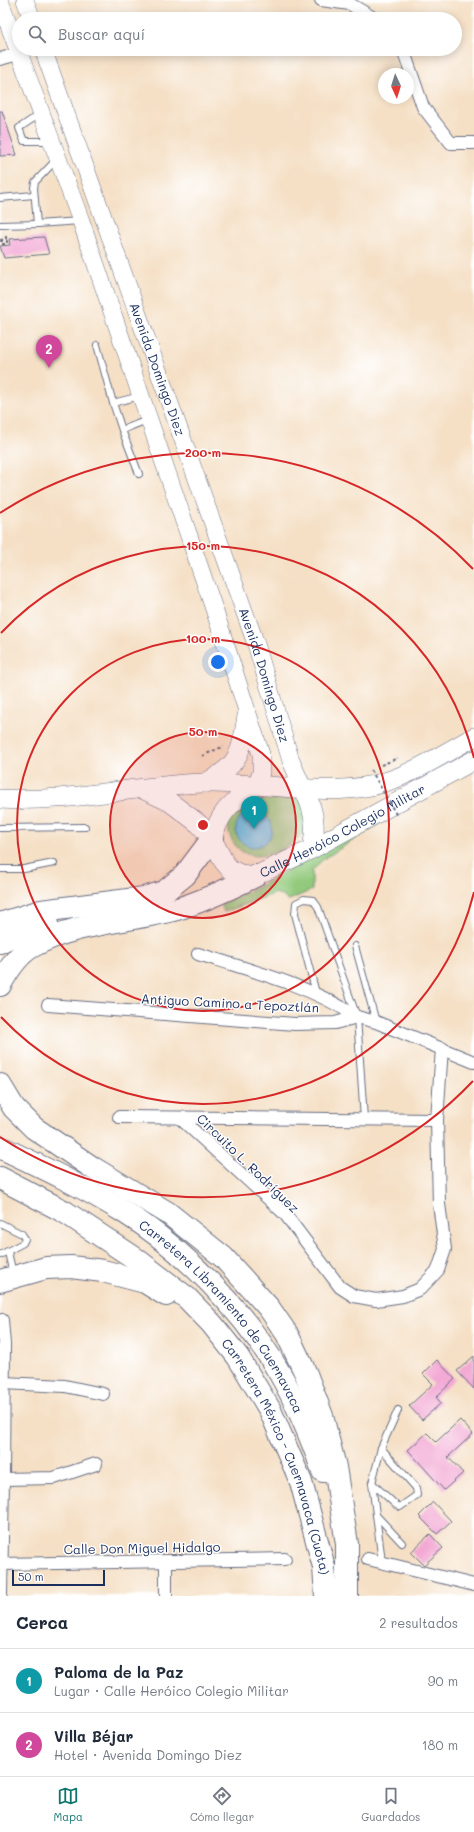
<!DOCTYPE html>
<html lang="es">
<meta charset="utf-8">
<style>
body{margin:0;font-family:Mali,sans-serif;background:#f2f2f3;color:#1f2937}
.compass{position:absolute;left:378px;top:68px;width:36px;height:36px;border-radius:50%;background:#fff;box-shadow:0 2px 10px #0003;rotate:176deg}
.scale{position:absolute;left:12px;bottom:10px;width:93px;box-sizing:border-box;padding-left:4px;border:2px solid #1b2f5e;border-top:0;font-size:11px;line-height:14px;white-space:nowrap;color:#1b2f5e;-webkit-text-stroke:3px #fff;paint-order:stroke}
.you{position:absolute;left:218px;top:662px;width:14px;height:14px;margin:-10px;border:3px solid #fff;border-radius:50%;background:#1a73e8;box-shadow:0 0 0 6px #1a73e833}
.badge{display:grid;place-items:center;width:26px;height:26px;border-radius:50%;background:#0f766e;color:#fff;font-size:13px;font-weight:700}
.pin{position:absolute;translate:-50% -33px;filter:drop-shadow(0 1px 2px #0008)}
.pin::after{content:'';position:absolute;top:21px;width:14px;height:12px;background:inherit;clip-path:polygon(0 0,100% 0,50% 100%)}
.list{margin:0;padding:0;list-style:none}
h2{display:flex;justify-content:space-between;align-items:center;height:52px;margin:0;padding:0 16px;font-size:17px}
h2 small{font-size:13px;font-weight:400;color:#747a83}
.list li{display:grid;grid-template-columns:26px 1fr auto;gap:12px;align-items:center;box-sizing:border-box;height:64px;padding:0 16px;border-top:1px solid #e0e1e3}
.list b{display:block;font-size:15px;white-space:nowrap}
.list p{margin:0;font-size:13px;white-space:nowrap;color:#747a83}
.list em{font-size:13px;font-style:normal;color:#747a83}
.icon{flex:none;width:22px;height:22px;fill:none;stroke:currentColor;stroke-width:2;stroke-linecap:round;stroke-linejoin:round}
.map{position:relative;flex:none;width:474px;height:1596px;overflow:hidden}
.search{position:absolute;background:#fff;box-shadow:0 2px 10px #0003;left:12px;right:12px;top:12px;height:44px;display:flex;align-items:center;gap:10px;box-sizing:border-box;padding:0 14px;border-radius:22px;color:#747a83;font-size:15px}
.sheet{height:180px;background:#fff}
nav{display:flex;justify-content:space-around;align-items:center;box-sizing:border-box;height:56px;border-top:1px solid #e0e1e3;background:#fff;font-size:11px;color:#747a83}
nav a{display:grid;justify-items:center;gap:2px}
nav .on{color:#0f766e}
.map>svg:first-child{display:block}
.green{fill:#92c97b;stroke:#567c6c}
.water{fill:#66c1e4;stroke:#4078a1}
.building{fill:#f3a9d4}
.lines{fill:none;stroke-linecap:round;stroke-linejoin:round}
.lane-casing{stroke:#676d82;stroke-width:8}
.street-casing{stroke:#676d82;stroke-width:14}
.secondary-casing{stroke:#676d82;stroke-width:18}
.primary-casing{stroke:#676d82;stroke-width:20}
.highway-casing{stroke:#676d82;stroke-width:24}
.path{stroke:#676d82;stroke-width:2;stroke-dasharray:3 3;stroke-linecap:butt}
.lane{stroke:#fff;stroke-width:6}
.street{stroke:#fff;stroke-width:12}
.secondary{stroke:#fff;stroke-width:17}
.primary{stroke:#fff;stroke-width:19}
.highway{stroke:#fff;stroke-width:22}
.path-bridge{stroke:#676d82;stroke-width:2;stroke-dasharray:3 3;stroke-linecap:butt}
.ring{fill:none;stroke:#d62828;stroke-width:2}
.labels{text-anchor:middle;stroke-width:3;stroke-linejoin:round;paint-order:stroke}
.street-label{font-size:13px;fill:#1b2f5e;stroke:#fff}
.centre{fill:#d62828;stroke:#fff;stroke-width:2}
.ring-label{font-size:12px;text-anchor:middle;font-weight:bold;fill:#d62828;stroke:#fff;stroke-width:3;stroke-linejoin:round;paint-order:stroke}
</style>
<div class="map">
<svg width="474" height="1596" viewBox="0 0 474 1596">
<rect width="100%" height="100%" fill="#fff"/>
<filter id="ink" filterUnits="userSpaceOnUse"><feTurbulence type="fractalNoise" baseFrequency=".025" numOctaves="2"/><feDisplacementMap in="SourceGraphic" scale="8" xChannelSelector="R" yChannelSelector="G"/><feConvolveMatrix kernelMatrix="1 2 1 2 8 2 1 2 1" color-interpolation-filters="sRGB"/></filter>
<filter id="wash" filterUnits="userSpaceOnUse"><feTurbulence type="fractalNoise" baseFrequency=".012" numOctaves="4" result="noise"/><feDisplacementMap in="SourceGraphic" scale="16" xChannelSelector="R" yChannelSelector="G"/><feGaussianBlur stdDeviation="0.9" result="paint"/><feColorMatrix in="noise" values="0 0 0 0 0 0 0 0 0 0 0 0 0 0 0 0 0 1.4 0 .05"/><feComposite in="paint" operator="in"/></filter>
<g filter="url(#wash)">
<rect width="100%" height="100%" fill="#f5e0c6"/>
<!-- green -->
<g class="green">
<path d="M295,797l9,6 5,22c-15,25 -63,49 -79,11 -2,-4 -1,-10 -2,-15l19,-19z"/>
<path d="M383,816l2,4 -63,40 -10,11v19l-23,10 -13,-7 -52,19 -3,-8 39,-18z"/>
</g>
<!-- water -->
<circle class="water" cx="254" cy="829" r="18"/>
<g id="blocks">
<!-- building -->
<g class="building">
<path d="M0,111h2l15,44 -17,1z"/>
<path d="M44,237l5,17 -45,4 -4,-12 10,-1 -1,-6z"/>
<path d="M474,1356v33l-17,-18z"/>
<path d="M437,1360l18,19 -19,18 5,6 -19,17 -13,-14 24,-22 -10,-10z"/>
<path d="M460,1420l13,14 -25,23 15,16 -19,17 -36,-40 19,-17 9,9z"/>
<path d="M433,1502l18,19 -14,13 -18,-18z"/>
<path d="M430,1534l13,14 -19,17 -13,-13z"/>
</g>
</g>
</g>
<g filter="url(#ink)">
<use href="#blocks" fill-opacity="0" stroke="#676d82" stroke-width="1"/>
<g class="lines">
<!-- lane casing -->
<g class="lane-casing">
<g id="lane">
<path d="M40,114l-21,14 5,13h26"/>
<path d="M57,159l-22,23 -1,6 3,36 43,-3"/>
<path d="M0,198l34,-3"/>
<path d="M0,225l37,-1"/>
<path d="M97,345l16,58 27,-7"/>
<path d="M113,403l9,27"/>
<path d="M139,474l-17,-44 25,-10"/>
<path d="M0,828l85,-1"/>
<path d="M0,869h24l30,-6"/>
<path d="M355,946l21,76"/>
<path d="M316,993l-21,-79 1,-11 8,-4 9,1 5,7 39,110 7,102"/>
<path d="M0,1223l22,11 3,5 -2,4 -23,12"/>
<path d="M8,1252l5,22"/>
<path d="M372,1483l24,22 4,2 17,-12 -1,-7 -35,-40"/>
<path d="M376,1515l26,28"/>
<path d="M382,1562l-10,-79 9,-35 17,-38"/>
</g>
</g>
<!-- street casing -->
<g class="street-casing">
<g id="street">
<path d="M321,0l29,4 25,15"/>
<path d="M403,49l20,58 28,36h23"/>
<path d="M0,59l18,-5"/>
<path d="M198,954c52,16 114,32 159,63"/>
<path d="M48,1005l247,19 40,-1 22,-6 19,5 98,40"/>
<path d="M119,1117l318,3"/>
<path d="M180,1118l105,96 55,73 14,9 22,4 27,-4 17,-7 18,-19 7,-21 -6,-45 -2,-84 5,-72"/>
<path d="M3,1383l62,3 38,8"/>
<path d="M3,1479l51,-1 42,-14"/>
<path d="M368,1559l106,26"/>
<path d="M166,1561v35"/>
<path d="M0,1564l285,-5"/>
<path d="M1,1596l2,-117 1,-135 -2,-24"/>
</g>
</g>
<!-- secondary casing -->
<g class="secondary-casing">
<g id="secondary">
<path d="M25,0l7,19"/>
<path d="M0,1l81,220 132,385 48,148v19l-6,13"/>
<path id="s1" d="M43,49l213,595 35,117 12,27"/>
</g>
</g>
<!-- primary casing -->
<g class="primary-casing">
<g id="primary">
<path d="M205,783c35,-18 36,-30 42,-67"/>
<path d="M303,788c11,21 14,38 9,61"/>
<path id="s2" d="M142,789l28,13 29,22 13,15 12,23 6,7 10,5 15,2 57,-27 162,-89"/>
<path d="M0,799c70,4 135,-14 205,-16 55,-2 131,17 183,-2 30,-10 58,-29 86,-44"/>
<path d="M212,839c9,-30 19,-35 43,-53"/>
</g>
</g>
<!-- highway casing -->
<g class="highway-casing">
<g id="highway">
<path d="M0,924l41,-13 103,-13 20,-6 21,-17 27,-36"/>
<path d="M0,942l20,-10 27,-8"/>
<path d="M0,985c8,-15 18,-31 33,-39 43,-24 97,-24 144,-37 27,-8 52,-20 78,-33"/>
<path d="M0,1085l14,23 20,20 59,40 75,45 55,44 46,51 18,26 19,40 16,42 13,51 12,77v52"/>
<path id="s3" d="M0,1147c42,20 84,40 124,65 58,36 120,99 155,160 18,31 32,65 44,99"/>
<path id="s4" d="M0,1178l65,34 71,47 51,39 25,26 26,33 32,53 31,72 23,85 2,29"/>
<path d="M0,1281l46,-13 25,-1 32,4 42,11 21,13"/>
</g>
</g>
<!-- path -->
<g class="path">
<path d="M0,240l6,-1v-5"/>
<path d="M0,241h7v3h-7"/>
<path d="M202,756l22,-10"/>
<path d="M381,765l17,-7"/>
</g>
<!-- lane -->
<use href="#lane" class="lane"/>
<!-- street -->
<use href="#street" class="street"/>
<!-- secondary -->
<use href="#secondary" class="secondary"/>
<!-- primary -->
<use href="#primary" class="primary"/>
<!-- highway -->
<use href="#highway" class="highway"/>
<!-- path-bridge -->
<path class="path-bridge" d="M371,770l26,46"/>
</g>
</g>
<!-- distance rings -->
<circle cx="203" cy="825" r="93" fill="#d62828" fill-opacity=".12"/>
<g class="ring">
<circle cx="203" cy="825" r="93"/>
<circle cx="203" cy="825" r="186"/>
<path d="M474 892A279 279 0 0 1 1 1017M1 633A279 279 0 0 1 474 758"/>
<path d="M473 1081A372 372 0 0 1 0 1137M0 513A372 372 0 0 1 473 569"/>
</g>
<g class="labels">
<!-- street labels -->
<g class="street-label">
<text dy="5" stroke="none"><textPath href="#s1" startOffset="340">Avenida Domingo Diez</textPath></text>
<text dy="5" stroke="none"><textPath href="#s1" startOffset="664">Avenida Domingo Diez</textPath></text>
<text dy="5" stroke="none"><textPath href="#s2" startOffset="247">Calle Heróico Colegio Militar</textPath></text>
<text transform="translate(230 1003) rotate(3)" y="5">Antiguo Camino a Tepoztlán</text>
<text transform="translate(248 1163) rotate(44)" y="5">Circuito L. Rodríguez</text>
<text dy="5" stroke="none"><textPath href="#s3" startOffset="285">Carretera Libramiento de Cuernavaca</textPath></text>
<text dy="5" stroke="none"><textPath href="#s4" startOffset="408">Carretera México - Cuernavaca (Cuota)</textPath></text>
<text transform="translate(142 1548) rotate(-1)" y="5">Calle Don Miguel Hidalgo</text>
</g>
</g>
<circle cx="203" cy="825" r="6" class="centre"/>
<g class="ring-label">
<text x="203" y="457">200 m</text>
<text x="203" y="550">150 m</text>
<text x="203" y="643">100 m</text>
<text x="203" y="736">50 m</text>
</g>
</svg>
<svg class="compass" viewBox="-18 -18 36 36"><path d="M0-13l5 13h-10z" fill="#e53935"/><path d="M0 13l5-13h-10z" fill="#747a83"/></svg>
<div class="scale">50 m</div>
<div class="you"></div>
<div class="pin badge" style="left:254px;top:829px;background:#0f9aa8">1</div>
<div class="pin badge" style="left:49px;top:368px;background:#d1479c">2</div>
<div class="search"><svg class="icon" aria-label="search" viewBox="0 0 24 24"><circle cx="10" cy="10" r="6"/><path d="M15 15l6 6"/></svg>Buscar aquí</div>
</div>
<section class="sheet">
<h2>Cerca<small>2 resultados</small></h2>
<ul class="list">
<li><span class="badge" style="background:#0f9aa8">1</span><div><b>Paloma de la Paz</b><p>Lugar · Calle Heróico Colegio Militar</p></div><em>90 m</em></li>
<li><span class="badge" style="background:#d1479c">2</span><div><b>Villa Béjar</b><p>Hotel · Avenida Domingo Diez</p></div><em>180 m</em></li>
</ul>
</section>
<nav>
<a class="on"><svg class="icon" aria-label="map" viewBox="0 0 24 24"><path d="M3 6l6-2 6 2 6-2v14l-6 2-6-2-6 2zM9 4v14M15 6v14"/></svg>Mapa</a>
<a><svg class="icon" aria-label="directions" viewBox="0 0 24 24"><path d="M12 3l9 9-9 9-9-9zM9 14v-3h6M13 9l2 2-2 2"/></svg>Cómo llegar</a>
<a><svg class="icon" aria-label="saved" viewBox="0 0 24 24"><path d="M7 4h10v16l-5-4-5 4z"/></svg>Guardados</a>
</nav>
